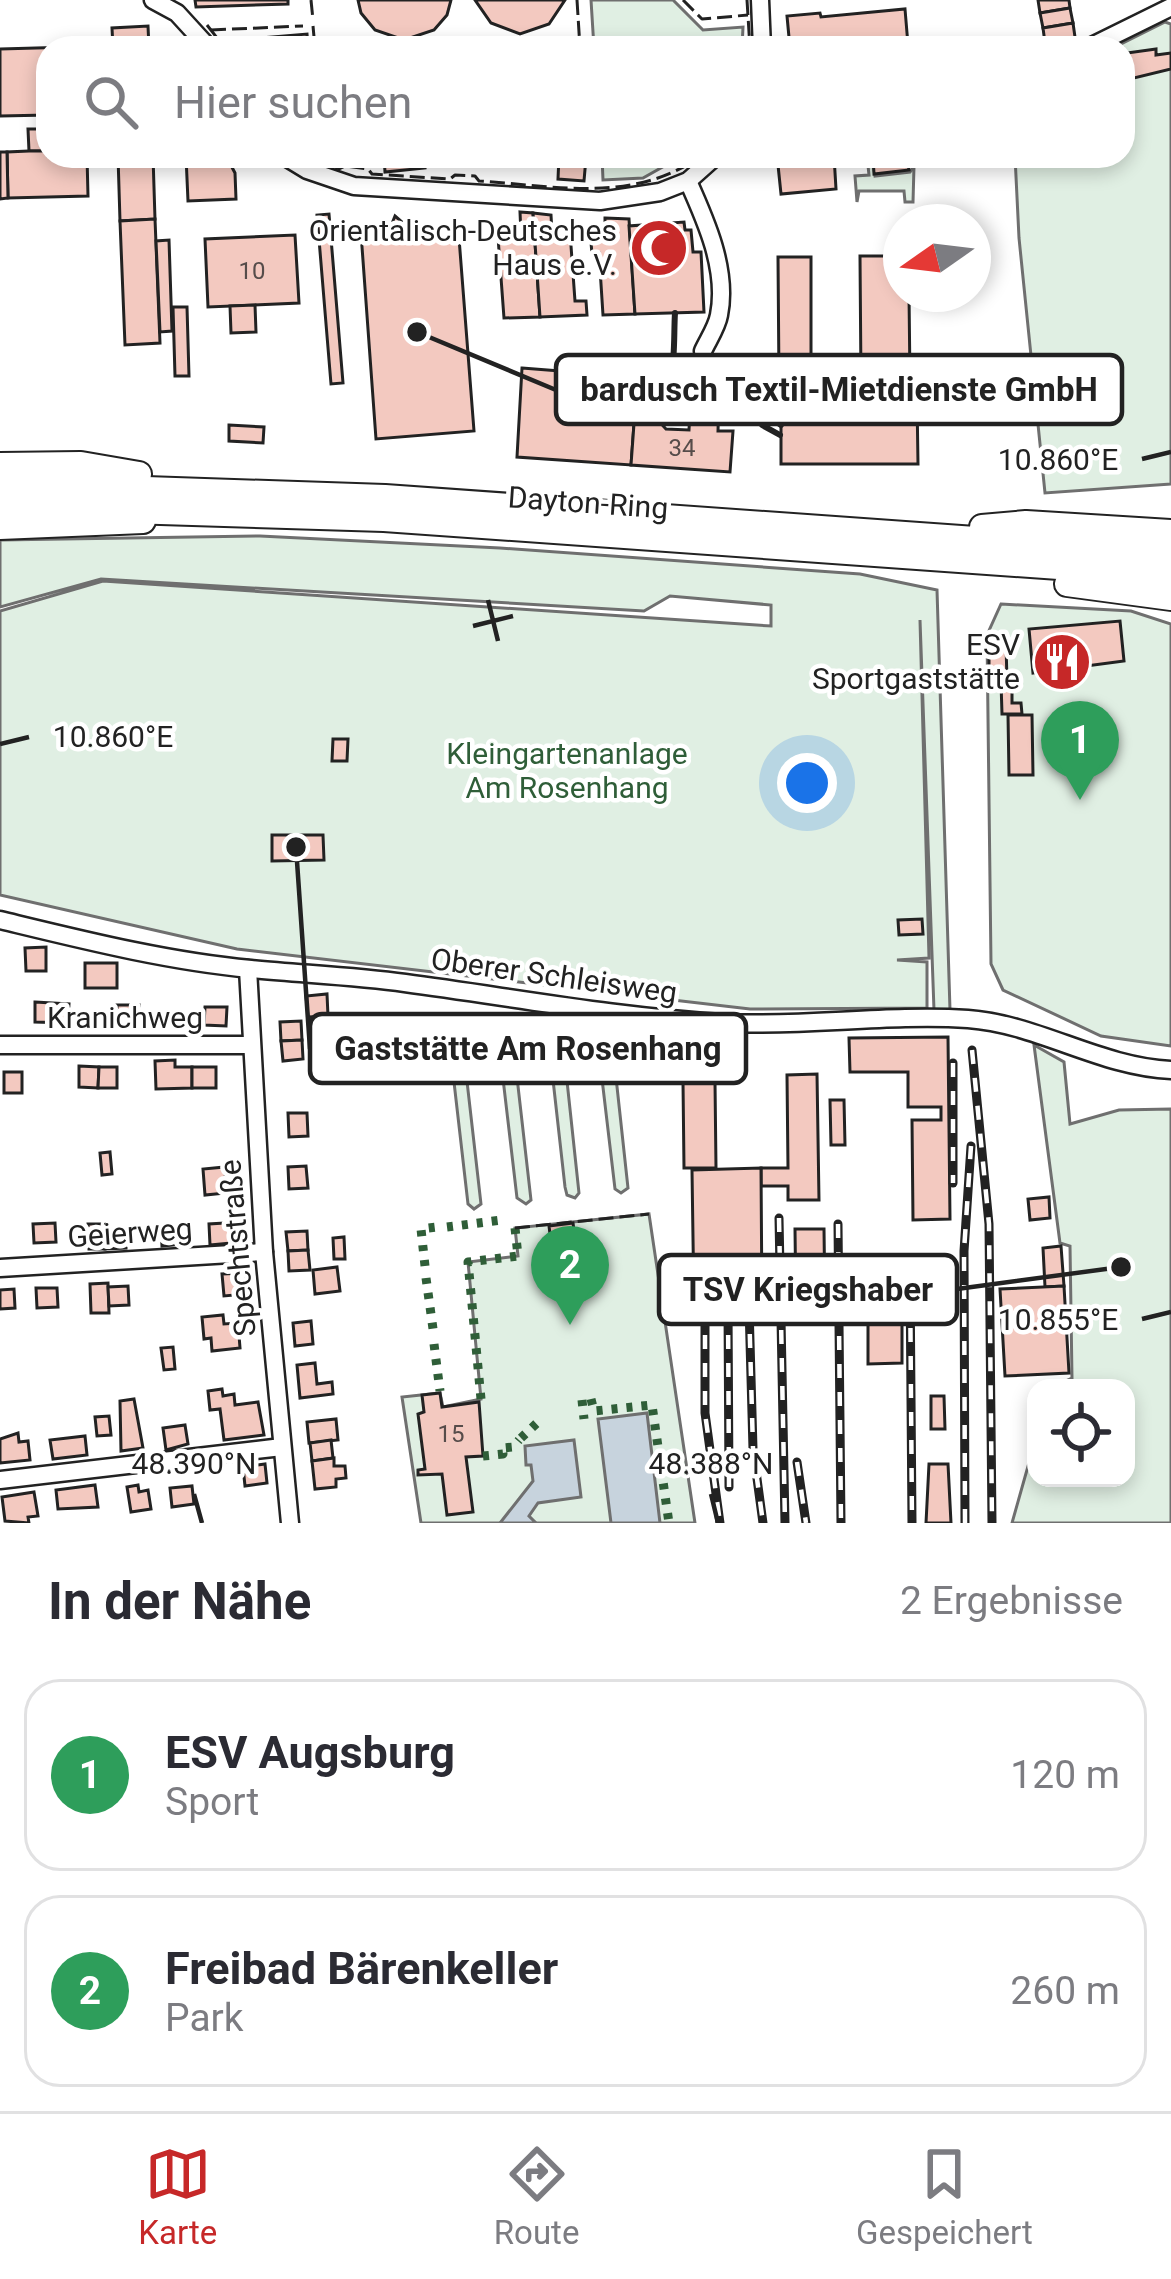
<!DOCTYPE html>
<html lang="de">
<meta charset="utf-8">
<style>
body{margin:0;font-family:Roboto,sans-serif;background:#f2f2f3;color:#2b2b33}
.controls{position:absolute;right:36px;bottom:36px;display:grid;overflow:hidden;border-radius:24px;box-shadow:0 6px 18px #0003}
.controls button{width:108px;height:108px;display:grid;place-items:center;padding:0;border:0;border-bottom:3px solid #e1e1e2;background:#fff;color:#2b2b33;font:60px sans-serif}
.compass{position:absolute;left:883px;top:204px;width:108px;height:108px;border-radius:50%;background:#fff;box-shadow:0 6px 18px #0003;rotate:256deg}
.you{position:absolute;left:807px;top:783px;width:42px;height:42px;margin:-30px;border:9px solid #fff;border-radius:50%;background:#1a73e8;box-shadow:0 0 0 18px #1a73e833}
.badge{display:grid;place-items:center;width:78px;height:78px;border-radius:50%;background:#c62828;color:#fff;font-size:39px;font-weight:700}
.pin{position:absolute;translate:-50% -99px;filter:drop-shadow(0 3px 6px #0008)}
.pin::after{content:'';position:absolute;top:63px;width:42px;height:36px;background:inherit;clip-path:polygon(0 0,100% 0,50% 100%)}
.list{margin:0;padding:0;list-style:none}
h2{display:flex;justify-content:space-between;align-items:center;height:156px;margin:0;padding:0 48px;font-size:51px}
h2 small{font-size:39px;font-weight:400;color:#7c7c81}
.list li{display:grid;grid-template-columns:78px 1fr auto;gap:36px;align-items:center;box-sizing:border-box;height:192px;margin:0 24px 24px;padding:0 24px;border:3px solid #e1e1e2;border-radius:36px}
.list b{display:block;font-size:45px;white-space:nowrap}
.list p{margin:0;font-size:39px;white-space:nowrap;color:#7c7c81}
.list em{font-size:39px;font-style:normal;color:#7c7c81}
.icon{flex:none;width:66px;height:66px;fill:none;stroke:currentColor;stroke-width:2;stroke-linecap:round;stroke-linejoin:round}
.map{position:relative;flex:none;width:1171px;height:1523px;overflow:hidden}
.search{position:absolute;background:#fff;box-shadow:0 6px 18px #0003;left:36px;right:36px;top:36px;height:132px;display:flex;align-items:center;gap:30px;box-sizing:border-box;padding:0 42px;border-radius:36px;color:#7c7c81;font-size:45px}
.sheet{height:588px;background:#fff}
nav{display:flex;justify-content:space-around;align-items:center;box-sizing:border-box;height:168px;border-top:3px solid #e1e1e2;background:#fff;font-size:33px;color:#7c7c81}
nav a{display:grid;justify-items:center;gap:6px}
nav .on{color:#c62828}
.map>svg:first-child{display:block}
.green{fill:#e0efe3;stroke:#6f6f6f;stroke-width:3}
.water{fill:#c7d3dd;stroke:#6f6f6f;stroke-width:3}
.building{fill:#f3c9c0;stroke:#222;stroke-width:3}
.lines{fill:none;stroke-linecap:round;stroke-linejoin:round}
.minor-casing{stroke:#222;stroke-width:21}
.highway-casing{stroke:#222;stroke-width:28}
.minor{stroke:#fff;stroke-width:16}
.highway{stroke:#fff;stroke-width:24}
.rail-casing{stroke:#222;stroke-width:9}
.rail{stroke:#fff;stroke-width:4.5;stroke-dasharray:14;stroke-linecap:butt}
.hedge{stroke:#2f5e38;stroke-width:9;stroke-dasharray:6 9;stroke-linecap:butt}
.fence{stroke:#222;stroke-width:3;stroke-dasharray:15 6;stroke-linecap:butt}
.wall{stroke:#222;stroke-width:6}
.ticks{fill:none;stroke:#222;stroke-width:4.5}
.labels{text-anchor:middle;stroke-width:9;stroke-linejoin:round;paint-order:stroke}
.number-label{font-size:24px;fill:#564c4a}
.poi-label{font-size:30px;fill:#222;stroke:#fff;text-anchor:end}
.street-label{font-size:30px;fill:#222;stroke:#fff}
.park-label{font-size:30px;fill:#2f5e38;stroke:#fff}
.ticks-label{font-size:30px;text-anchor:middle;fill:#222;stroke:#fff;stroke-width:9;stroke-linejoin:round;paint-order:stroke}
.leader{fill:none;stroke:#222;stroke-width:4.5}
.callout-dot{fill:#222;stroke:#fff;stroke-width:4.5}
.callout{fill:#fff;stroke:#222;stroke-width:4.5}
.callout-label{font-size:33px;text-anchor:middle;font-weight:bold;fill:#222}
</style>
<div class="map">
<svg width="1171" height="1523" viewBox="0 0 1171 1523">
<rect width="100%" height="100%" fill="#fff"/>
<!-- green -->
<g class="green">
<path d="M591,0h82l30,30 40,-3 -1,21h-148z"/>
<path d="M1165,22l6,2v460l-126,9 -26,-255 -4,-82h108v-108h-10z"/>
<path d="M602,156h80l-39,22 -40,2z"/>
<path d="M867,156h5l3,20 35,-4 4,-6 -1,36h-8l-1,-11h-45l-2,11 -2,-26 14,-1z"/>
<path d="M260,536l240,12 360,26 77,16 13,420h-16l-14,-390 9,338 -32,2 30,2v46l-177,1 -513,-60 -237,-54v-284l103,-30 668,45v-21l-101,-9 -26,15 -543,-32 -101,28v-67z"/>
<path d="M1001,604l130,7 40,13v422l-70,-10 -98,-46 -12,-26 -4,-329z"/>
<path d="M1034,1045l30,17 6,62 49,-14 52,-1v414h-159l24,-85v40h90v-90h-76l22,-10 -2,-132 -10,-3z"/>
<path d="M507,1046l7,5 17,149 -5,4 -9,-6 -17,-145z"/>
<path d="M554,1049l10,4 15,140 -4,5 -8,-3 -2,-8 -15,-134z"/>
<path d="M458,1051l6,4 17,149 -7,5 -6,-5 -17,-148z"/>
<path d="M606,1055l8,4 14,129 -7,5 -6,-4 -15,-127z"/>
<path d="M649,1214l46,309h-274l-19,-126 38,-4 3,14 38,-8 -13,-137 50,-6 -3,-28z"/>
</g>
<!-- water -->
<g class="water">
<path d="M647,1413l13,110h-49l-13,-104z"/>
<path d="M574,1440l7,57 -43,6 -9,13 7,7h-36l33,-42 -2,-16h-5l-1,-19z"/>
</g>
<!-- building -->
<g class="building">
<path d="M195,0h93v4l-92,3z"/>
<path d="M358,0h93l-4,15 -13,15 -30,10 -29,-10 -14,-17z"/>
<path d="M475,0h90l-16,24 -29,10 -29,-11z"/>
<path d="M1038,0h31l1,8 -30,5z"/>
<path d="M1070,8l3,15 -30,5 -3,-15z"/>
<path d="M905,9l3,36 -118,3 -3,-32 33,-3 1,4z"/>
<path d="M1073,23l2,14 -30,6 -2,-15z"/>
<path d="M148,26l1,22h-36l-1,-20z"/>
<path d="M307,34l1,14h-48l-1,-10z"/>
<path d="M72,47l-24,1v67l-48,1v-67z"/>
<path d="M1156,49v6l15,-2v16l-41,10 -3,-26z"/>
<path d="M28,129h20v22h-19z"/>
<path d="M29,151h19v5h39l1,40 -80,2 -1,-46z"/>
<path d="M0,152h7l1,46 -8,1z"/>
<path d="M118,156h35l2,63 -35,2z"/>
<path d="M186,156h40l9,17 1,26 -48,2z"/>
<path d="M384,156h40l1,12 -40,4z"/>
<path d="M559,156l27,2 -2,23 -26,-2z"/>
<path d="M800,156h34l2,33 -55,5 -3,-29 23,-2z"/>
<path d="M873,156h34l2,14 -35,4z"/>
<path d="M520,212l13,1 7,104 -36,1 -6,-81 23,-2z"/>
<path d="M533,213l18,2 1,18 18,-1 5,69h11l1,14 -47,2z"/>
<path d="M329,214l14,169 -12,1 -14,-169z"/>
<path d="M395,216l8,7v6l55,-4 16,206 -98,8 -15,-206 28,-2z"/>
<path d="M605,218l24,1 6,95 -32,1 -4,-62 -7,1 -2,-23 15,-1z"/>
<path d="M155,219l5,124 -35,2 -5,-124z"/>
<path d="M684,222l1,8h6l2,22h8l3,60 -69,2 -6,-88z"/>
<path d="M295,235l4,68 -91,4 -3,-68z"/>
<path d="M169,240l3,91 -12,1 -4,-91z"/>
<path d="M860,256h41v38h8l1,87h-49z"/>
<path d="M778,257h33v123h-11v18h-12v-17h-9z"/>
<path d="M255,305l1,27 -25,1 -1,-27z"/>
<path d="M173,307h14l2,69h-14z"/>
<path d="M522,368l114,9 8,11 -1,16 -8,6 -4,55 -114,-8z"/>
<path d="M691,393l28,2 -1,36h15l-3,41 -99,-7 4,-55 8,-6 23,25 23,1z"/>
<path d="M781,398h136l1,66h-137z"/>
<path d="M229,425l35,2 -1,16 -34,-2z"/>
<path d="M1120,621l4,40 -91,12 -4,-44z"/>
<path d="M989,644h17l1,37 -18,1z"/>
<path d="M1001,682h11v21h9l1,11h-20z"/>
<path d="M1008,715h24l1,60h-24z"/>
<path d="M333,739h15l-1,22h-15z"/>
<path d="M272,835h51l1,25 -52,1z"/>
<path d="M922,919l1,15 -24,1 -1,-15z"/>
<path d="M46,947v24h-20l-1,-23z"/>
<rect x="85" y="963" width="32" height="25"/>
<path d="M327,994l1,22 -20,1 -2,-21z"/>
<path d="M35,1002l34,2 -1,19 -33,-1z"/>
<path d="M117,1005h22l-1,18 -21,-1z"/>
<path d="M205,1007h22l-1,19 -22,-1z"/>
<path d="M301,1021l1,19 -21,1 -1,-19z"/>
<path d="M948,1037l2,182 -37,1 -1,-100h29v-13h-33v-35h-58l-1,-34z"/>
<path d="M302,1040l1,19 -20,2 -2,-20z"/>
<path d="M175,1060v7h17v21l-36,1 -1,-28z"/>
<path d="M79,1066l20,1 -1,21 -19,-1z"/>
<path d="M99,1067h18v21h-19z"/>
<rect x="192" y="1067" width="24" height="21"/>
<rect x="4" y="1072" width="18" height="21"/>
<path d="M817,1074l2,126h-31v-14h-27v-18h27l-1,-93z"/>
<path d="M683,1082h32l1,86h-32z"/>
<path d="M830,1100h14l1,45h-14z"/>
<path d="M288,1113h19l1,23 -19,1z"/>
<path d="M110,1152l2,22 -10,1 -2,-22z"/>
<path d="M306,1166l2,22 -19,1 -1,-22z"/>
<path d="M225,1167l1,26 -21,2 -2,-26z"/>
<path d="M761,1168l1,137 -68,1 -2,-136z"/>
<path d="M1049,1197l1,21 -20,2 -2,-21z"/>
<path d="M241,1222l1,20 -32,3 -1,-21z"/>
<path d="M55,1223l1,19 -22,1 -1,-19z"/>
<path d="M573,1223l4,31 -24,3 -4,-31z"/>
<path d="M88,1224h16l1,25h-16z"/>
<path d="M183,1225l1,19 -22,2 -1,-20z"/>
<path d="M126,1229v19l-21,1v-19z"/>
<path d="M795,1229h29l1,79 -29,1z"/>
<path d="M307,1231l1,19 -20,1 -2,-19z"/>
<path d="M344,1237l1,22h-11l-1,-21z"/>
<path d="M1061,1246l3,40 -19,1 -2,-39z"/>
<path d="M308,1250l2,20 -21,1 -1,-20z"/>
<path d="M337,1267l3,24 -25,3 -2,-24z"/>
<path d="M245,1273l2,21 -23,2 -2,-22z"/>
<path d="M108,1283l1,30h-18l-1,-29z"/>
<path d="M128,1286l1,19 -20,1 -1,-19z"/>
<path d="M1064,1286l5,87 -64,3 -5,-87z"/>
<path d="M36,1288h21l1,19 -21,1z"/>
<path d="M14,1289l1,19 -15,1v-19z"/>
<path d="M868,1300h34v63l-34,1z"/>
<path d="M223,1315l1,9 14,-1 2,25 -28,3 -1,-13 -7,1 -2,-22z"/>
<path d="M311,1321l2,23 -18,2 -2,-23z"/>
<path d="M173,1347l2,22 -11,1 -3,-22z"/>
<path d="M315,1363l2,21 15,-2 1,12 -33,4 -3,-33z"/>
<path d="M222,1389l1,7 11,-2 1,11 23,-3 6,33 -40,5 -4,-31 -10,1 -2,-19z"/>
<path d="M440,1393l2,14 37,-5 4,54 -17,1 7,55 -26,3 -5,-41 -24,1v-5l7,-1 -7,-55 6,-2 -2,-17z"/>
<path d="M931,1396h13l1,33h-14z"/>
<path d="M134,1399l9,49 -22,3 -1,-50z"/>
<path d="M109,1416l2,19 -14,1 -2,-19z"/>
<path d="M336,1419l2,21 -29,3 -2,-21z"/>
<path d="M185,1425l3,19 -22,6 -3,-22z"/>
<path d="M18,1433l1,9 9,-1 2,19 -30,3v-24z"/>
<path d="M85,1436l2,19 -34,4 -3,-19z"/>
<path d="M331,1440l2,18 -21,3 -2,-18z"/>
<path d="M334,1458v8h11l1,12 -10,1v8l-21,2 -3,-28z"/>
<path d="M265,1464l2,19 -22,3 -2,-19z"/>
<path d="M929,1464h19l3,59h-25z"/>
<path d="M95,1485l3,22 -40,2 -2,-19z"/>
<path d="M138,1485l1,7 9,-2 3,19 -20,3 -4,-25z"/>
<path d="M192,1486l2,18 -22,3 -2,-19z"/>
<path d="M34,1492l4,24 -10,1 1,6 -24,-2 -3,-24z"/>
</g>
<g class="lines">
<!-- minor casing -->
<g class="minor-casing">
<g id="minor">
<path d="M153,0l24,13 32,35"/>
<path d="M760,0l2,48"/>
<path d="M1088,48l83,-41"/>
<path d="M284,156l23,14 47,16 246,15 60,-9 28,-11 28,-25"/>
<path d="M688,181c18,40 40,89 31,134 -2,12 -11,25 -16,36"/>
<path d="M0,920c83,20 166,41 251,49 51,5 103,7 154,14 106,14 211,34 317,40 82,4 165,-9 246,-4 70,5 132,48 203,51"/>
<path d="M248,969l16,283 26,271"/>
<path d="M0,1045h250"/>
<path d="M0,1268l264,-16"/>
<path d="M0,1480l282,-33"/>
</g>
</g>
<!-- highway casing -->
<g class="highway-casing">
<g id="highway">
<path d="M0,465l81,-1 58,10"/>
<path d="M0,484l385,13 786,56"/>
<path d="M0,507l384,12 787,56"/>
<path d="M0,527l143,-6"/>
<path d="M982,527l44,-4 145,9"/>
<path d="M1067,584l104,14"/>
</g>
</g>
<!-- minor -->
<use href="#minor" class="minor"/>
<!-- highway -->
<use href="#highway" class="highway"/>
<!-- rail casing -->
<g class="rail-casing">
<g id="rail">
<path d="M972,1050l17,174 3,299"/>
<path d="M953,1063v120"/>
<path d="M779,1218l6,305"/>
<path d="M838,1224l3,299"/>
<path d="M910,1272l2,251"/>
<path d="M749,1306l4,143 10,74"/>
<path d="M705,1307v106l15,110"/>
<path d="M728,1307l1,180"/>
<path d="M797,1462l9,61"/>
<path d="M965,1523l-1,-272 7,-105"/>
</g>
</g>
<!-- rail -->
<use href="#rail" class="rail"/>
<!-- hedge -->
<g class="hedge">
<path d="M447,1227l55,-7"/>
<path d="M425,1266l-4,-37 16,-2"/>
<path d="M426,1278l8,58"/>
<path d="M434,1344l6,47"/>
<path d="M481,1399l-13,-137 50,-6 -3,-28"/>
<path d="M591,1399l3,12 58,-6 17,118"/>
<path d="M582,1400l2,19"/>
<path d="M521,1438l16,-15"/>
<path d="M483,1456l20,-2 -1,-6 11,-1 6,-7"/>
</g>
<!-- fence -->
<g class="fence">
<path d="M311,0l2,20"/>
<path d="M577,0l3,48"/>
<path d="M683,0l19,19 46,-4"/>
<path d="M747,0l3,48"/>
<path d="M207,25l18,23"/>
<path d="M313,26l2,22"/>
<path d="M211,30l92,-4"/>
<path d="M311,156l28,13 6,-3 23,3 4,5 78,5 5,-4 20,1 4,5c78,5 154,23 222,-25"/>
<path d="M515,1228l134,-14"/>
</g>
<!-- wall -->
<g class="wall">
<path d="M761,392l1,33 18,10"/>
<path d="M770,393l1,25 10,7"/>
<path d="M654,413c24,-20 19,-71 21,-100"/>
</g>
</g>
<!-- ticks -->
<path class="ticks" d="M1142,459l29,-7M488,600l10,41M473,626l40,-10M0,744l29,-7M1142,1319l29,-7M194,1494l8,29M711,1494l7,29"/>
<!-- icons -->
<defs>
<g id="mosque-disc" transform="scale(3)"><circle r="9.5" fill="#c62828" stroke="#fff"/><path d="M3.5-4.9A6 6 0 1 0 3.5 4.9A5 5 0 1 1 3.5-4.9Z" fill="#fff"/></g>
<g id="restaurant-disc" transform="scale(3)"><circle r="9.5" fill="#c62828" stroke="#fff"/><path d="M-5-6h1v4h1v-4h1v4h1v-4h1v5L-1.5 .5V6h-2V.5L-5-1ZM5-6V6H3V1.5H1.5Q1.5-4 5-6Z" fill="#fff"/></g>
</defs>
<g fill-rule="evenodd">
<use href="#mosque-disc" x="659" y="248"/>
<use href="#restaurant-disc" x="1062" y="662"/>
</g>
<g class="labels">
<!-- number labels -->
<g class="number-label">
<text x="252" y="279">10</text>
<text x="682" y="456">34</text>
<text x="451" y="1442">15</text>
</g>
<!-- poi labels -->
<g class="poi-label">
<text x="617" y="241">Orientalisch-Deutsches<tspan x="617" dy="34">Haus e.V.</tspan></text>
<text x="1020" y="655">ESV<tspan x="1020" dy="34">Sportgaststätte</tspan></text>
</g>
<!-- street labels -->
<g class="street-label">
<text transform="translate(588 503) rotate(4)" y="10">Dayton-Ring</text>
<text transform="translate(554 976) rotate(8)" y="10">Oberer Schleisweg</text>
<text x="125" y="1028">Kranichweg</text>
<text transform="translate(130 1233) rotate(-4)" y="10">Geierweg</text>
<text transform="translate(238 1248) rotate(-95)" y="10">Spechtstraße</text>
</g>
<!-- park labels -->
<g class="park-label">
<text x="567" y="764">Kleingartenanlage<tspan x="567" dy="34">Am Rosenhang</tspan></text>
</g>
</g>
<g class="ticks-label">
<text x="1058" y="470">10.860°E</text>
<text x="113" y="747">10.860°E</text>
<text x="1058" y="1330">10.855°E</text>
<text x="194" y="1474">48.390°N</text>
<text x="711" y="1474">48.388°N</text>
</g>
<!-- callouts -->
<path class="leader" d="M417 332L556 390M296 847L310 1049M1121 1267L957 1289"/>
<g class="callout-dot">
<circle cx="417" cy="332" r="12"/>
<circle cx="296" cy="847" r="12"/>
<circle cx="1121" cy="1267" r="12"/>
</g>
<g class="callout">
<rect x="556" y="355" width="566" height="69" rx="12"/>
<rect x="310" y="1014" width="436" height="69" rx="12"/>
<rect x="659" y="1255" width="298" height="69" rx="12"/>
</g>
<g class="callout-label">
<text x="839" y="401">bardusch Textil-Mietdienste GmbH</text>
<text x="528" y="1060">Gaststätte Am Rosenhang</text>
<text x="808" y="1301">TSV Kriegshaber</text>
</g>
</svg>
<div class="controls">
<button><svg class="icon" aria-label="locate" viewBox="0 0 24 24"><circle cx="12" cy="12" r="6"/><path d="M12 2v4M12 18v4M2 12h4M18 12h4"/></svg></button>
</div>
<svg class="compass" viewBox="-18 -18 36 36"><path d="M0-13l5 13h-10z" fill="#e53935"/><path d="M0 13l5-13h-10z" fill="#7c7c81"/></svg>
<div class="you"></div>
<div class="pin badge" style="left:1080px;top:800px;background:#2e9e5b">1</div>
<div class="pin badge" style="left:570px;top:1325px;background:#2e9e5b">2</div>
<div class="search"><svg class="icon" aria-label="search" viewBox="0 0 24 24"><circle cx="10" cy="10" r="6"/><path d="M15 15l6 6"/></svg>Hier suchen</div>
</div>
<section class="sheet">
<h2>In der Nähe<small>2 Ergebnisse</small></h2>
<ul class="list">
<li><span class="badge" style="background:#2e9e5b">1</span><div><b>ESV Augsburg</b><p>Sport</p></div><em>120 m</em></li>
<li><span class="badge" style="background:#2e9e5b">2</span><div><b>Freibad Bärenkeller</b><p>Park</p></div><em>260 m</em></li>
</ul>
</section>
<nav>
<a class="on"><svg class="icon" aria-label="map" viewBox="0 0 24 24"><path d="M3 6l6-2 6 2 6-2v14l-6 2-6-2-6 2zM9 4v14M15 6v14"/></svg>Karte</a>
<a><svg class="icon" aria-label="directions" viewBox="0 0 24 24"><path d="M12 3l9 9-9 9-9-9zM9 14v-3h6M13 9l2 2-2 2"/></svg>Route</a>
<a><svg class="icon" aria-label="saved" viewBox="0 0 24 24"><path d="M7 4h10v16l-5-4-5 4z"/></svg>Gespeichert</a>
</nav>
